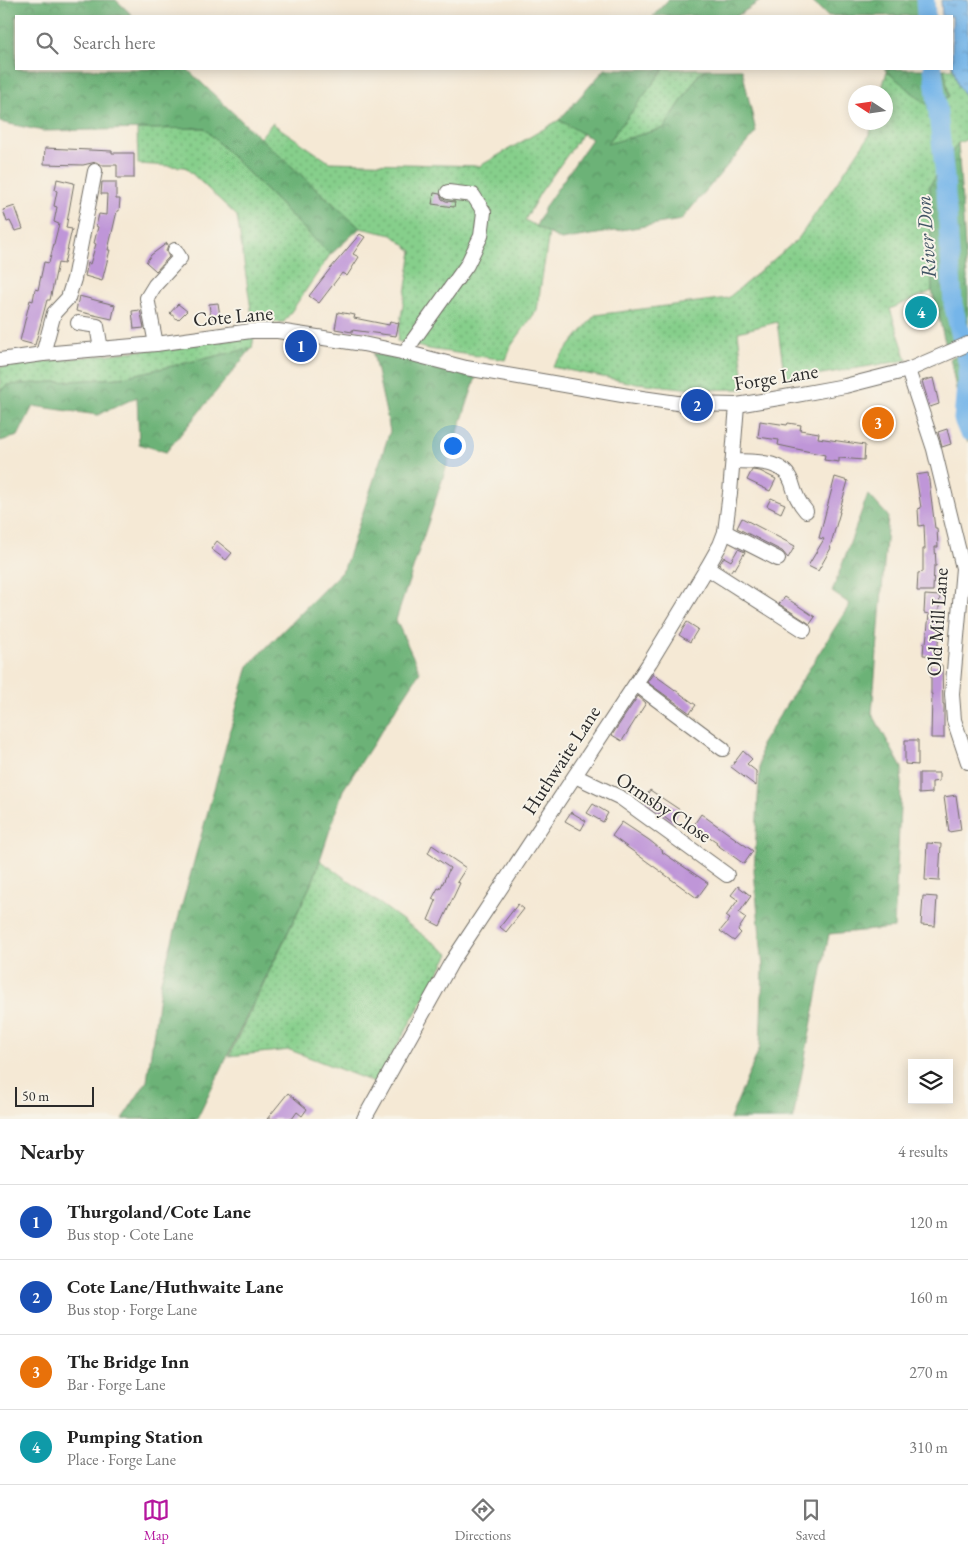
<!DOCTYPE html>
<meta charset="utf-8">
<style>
body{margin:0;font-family:"EB Garamond",serif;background:#f2f2f2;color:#222}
.controls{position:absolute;right:15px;bottom:15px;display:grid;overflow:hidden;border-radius:0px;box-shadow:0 2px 12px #0003}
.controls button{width:45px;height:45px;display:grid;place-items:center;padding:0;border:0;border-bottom:1px solid #e0e0e0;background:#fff;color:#222;font:25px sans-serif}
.compass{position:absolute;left:848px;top:85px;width:45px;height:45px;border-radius:50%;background:#fff;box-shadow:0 2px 12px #0003;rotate:282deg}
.scale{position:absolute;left:15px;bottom:12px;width:79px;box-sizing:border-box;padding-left:5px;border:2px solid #2b2b2b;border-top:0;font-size:14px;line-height:18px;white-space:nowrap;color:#2b2b2b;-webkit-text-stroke:4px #f7f3e8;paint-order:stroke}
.you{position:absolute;left:452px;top:445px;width:18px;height:18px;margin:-12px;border:4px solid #fff;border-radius:50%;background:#1a73e8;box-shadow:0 0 0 8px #1a73e833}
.badge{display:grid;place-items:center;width:32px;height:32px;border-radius:50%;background:#b5179e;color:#fff;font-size:16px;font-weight:700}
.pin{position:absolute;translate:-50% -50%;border:2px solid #fff;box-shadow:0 1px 5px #0006}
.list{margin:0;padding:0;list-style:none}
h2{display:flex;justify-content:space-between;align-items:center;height:65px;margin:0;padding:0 20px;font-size:21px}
h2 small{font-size:16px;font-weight:400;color:#767676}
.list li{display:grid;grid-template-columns:32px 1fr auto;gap:15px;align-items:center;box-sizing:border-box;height:75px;padding:0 20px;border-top:1px solid #e0e0e0}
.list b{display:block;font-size:19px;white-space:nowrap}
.list p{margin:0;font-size:16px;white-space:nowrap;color:#767676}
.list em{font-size:16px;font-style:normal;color:#767676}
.icon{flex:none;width:28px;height:28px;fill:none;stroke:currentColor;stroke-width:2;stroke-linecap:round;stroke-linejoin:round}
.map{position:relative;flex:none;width:968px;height:1119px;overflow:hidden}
.search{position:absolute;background:#fff;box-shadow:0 2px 12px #0003;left:15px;right:15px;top:15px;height:55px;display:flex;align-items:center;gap:12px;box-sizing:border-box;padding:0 18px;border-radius:0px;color:#767676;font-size:19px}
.sheet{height:365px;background:#fff}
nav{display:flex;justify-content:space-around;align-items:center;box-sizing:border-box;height:70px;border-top:1px solid #e0e0e0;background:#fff;font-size:14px;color:#767676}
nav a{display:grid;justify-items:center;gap:2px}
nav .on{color:#b5179e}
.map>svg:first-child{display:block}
.grass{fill:url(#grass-dots);stroke:#587d5b}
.forest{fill:url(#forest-crowns);stroke:#4c6e51}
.water{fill:url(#water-ripples);stroke:#50708a}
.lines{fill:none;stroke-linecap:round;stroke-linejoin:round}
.river{stroke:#75b5e9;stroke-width:19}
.building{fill:#bf96d8}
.minor-casing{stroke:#726e66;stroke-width:16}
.minor{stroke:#fff;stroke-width:14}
.labels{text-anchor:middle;stroke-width:4;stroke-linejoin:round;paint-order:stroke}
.street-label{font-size:20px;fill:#2b2b2b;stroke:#f7f3e8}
.water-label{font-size:21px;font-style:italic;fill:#415464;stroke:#f7f3e8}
</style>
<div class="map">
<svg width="968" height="1119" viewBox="0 0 968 1119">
<defs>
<pattern id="grass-dots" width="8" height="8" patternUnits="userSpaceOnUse" patternTransform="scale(1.25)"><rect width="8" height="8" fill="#86cf8b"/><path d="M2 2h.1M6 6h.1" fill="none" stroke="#6ea872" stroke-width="1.8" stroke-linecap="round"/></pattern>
<pattern id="forest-crowns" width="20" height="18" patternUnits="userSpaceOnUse" patternTransform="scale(1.25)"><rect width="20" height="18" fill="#6cb277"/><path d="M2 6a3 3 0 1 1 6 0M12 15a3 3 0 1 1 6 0" fill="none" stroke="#599162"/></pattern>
<pattern id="water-ripples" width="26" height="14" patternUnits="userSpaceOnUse" patternTransform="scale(1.25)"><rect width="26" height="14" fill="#75b5e9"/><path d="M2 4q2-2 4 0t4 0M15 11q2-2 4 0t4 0" fill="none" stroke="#6093bd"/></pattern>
</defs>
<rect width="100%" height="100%" fill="#f7f3e8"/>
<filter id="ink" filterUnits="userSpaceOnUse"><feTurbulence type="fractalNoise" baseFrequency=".02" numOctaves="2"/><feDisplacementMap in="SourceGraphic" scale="10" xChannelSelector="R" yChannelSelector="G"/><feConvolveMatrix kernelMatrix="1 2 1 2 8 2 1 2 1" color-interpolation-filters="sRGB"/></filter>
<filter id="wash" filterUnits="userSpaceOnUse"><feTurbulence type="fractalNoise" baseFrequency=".0096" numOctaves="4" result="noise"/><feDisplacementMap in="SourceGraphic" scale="20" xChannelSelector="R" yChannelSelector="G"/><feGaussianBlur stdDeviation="1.12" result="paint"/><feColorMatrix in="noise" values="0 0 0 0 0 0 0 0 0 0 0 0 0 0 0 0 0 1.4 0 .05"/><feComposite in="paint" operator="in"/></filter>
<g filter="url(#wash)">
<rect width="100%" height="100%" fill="#f5e9d5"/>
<!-- grass -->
<g class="grass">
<path d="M952,63l6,22 10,15v39l-10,4 -28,42 2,106 -42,18 17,51 -122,20 -8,-58 -39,10 7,57 -45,1 -72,-8 -76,-15 43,-52 133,-17 70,-59 71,-103 4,-13 13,-1v-30h-5l6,-21 44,37 18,-12 -5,-27h8z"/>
<path d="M664,69h42l-7,5 -35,54 -58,17z"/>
<path d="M559,120l24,13 -43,60 -15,27 24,13 -12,77 -26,36 -5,14 -78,-11 -31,-8 15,-90 -20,-16 -32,-7 -100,-90 12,-15 57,39 151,4z"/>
<path d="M204,128l126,127 -46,67 -31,1 -16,-107 -52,-49 -47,-3 -1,-35z"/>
<path d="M254,337l-2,11 -133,30 -112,7 -7,6v-24z"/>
<path d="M320,860l129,94 -73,129 -86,-33 -61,6 85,-178z"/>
</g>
<!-- forest -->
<g class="forest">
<path d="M0,0h116l17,16h-117v53h171l62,59 111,100 -30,27 -126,-127 -161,3 -43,-9z"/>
<path d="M668,0h94l-25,16h-84z"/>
<path d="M810,0h123l2,16h-107z"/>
<path d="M605,69h59l-57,75 57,-16 35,-54 7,-5h36l14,63 -75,88 -120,20 -25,-14 10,-21 46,-66 -33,-19z"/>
<path d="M884,69h60l5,27 -18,12z"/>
<path d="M958,143l10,150v44l-22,9 -14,-55 -2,-106z"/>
<path d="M252,348l-86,104 -27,-8 -2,-47 -39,18 -65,-9 -15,30 -18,5v-50l7,-6 112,-7z"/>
<path d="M968,351v91l-2,-3 -16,-81z"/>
<path d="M373,353l104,21 -81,246 24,52 -77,118 -29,88 -117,241h-75l25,-38 14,-100 87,-315 96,-97 46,-138z"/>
<path d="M868,494l20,22 -16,197 30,55 -8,160 -65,6 -36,185h-63l30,-72 3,-79 -9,-97 7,-126 89,-141 -18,-12z"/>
</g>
<!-- water -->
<path class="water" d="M941,0h27v100l-10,-15 -6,-22v-47h-10z"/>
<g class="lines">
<!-- river -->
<g class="river">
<path d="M925,0l1,16"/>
<path d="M933,69l12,108 8,127 15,61 -5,54 5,12"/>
</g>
</g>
<g id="blocks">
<!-- building -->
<g class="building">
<path d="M45,148l67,3v2h22v25h-17v-13h-16l-5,-3 -13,3 -39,-1z"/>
<path d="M57,179l17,4 -8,45 6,1 -8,35 -6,-1 -8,37h-3l-12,45 -15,-4 10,-41 3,1 2,-12 3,1 6,-28 5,1 10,-39 -5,-2 3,-15 -3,-1 3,-15 -2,-1z"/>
<path d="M102,182h14v17h4l-1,12h-2l-9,39h2l-8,31 -17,-5 3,-13 2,1 6,-20 -2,-1 4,-16 -2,-1 3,-12 7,1 1,-21h-6z"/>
<path d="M434,193l6,1 2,5 4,2 9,1 -1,5 -22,-3z"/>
<path d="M15,206l8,23 -8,2 -5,-10 -3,1 -4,-12z"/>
<path d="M360,234l5,3 -12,17 6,3 -12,19 -5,-3 -23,30 -10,-7 21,-27z"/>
<path d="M167,243l1,2 -2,6 3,6 -13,14 -10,-9 5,-7z"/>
<path d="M79,296l36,9 -3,14 -36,-8z"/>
<path d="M218,303l2,13 -9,2 -2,-14z"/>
<path d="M178,304l9,7 -9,9 -8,-7z"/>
<path d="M140,310l4,18 -10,1 -2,-18z"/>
<path d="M338,312l17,3 -1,3 35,7 1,-4 9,2 -3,13 -44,-6v2l-17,-3z"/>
<path d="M933,378l6,26 -9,3 -8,-26z"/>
<path d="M874,411l16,16 -8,8 -16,-16z"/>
<path d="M760,421l27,4 1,-2 13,2 -1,5 19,3 -1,5 47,7 -1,15 -25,-2v4l-15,-2 1,-5 -47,-10 1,-5 -21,-3z"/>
<path d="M947,429l4,15 -9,3 -4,-15z"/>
<path d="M752,470l8,1 16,8 -6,12 -23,-11z"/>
<path d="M928,473l7,55h2l1,19h-3l1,19h-2l-1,25h-16l1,-18 5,-1v-23h2l-1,-24 -5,1 -1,-17 3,-1 -5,-33z"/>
<path d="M835,477l13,4 -9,31h1l-10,35 1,1 -13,23 -10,-5 16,-27 -5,-1z"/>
<path d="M771,498l14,6 -4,9 -14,-7z"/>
<path d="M742,518l53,28 -7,12 -6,-7 -45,-23z"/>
<path d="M217,541l15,12 -6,7 -15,-11z"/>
<path d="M738,549l7,3 -10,17 -2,-1 -3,4 -11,-7 5,-8 7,4z"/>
<path d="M925,595l15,1 -2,23h2l-3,37 -14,-1 1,-13 2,1 3,-29 -5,-1z"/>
<path d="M785,597l30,20 -5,7 -31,-20z"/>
<path d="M687,622l11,7 -8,13 -11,-7z"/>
<path d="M931,665h11l1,39h1v34h-13l1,-44h-1z"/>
<path d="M653,674l43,31 -6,8 -43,-31z"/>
<path d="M638,696l8,7 -24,38 -10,-6z"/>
<path d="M905,740h13v25l-13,-1z"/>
<path d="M743,751l9,8 -5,5 9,7v15l-25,-19z"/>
<path d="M919,773h20v8l-7,1v11l-13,1z"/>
<path d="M650,790l30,20 -8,13 -29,-22z"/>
<path d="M956,795l5,35 -12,2 -5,-35z"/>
<path d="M593,804l15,9 -5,9 -16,-9z"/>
<path d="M571,812l15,9 -5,9 -16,-9z"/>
<path d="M701,814l52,37 -9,13 -28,-20 1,-2 -24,-16z"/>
<path d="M622,822l27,18 14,11 -1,1 46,31 -11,15 -85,-62z"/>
<path d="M927,843l14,1 -2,37 -14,-1z"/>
<path d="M432,845l34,23 -9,14 3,1 -20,43 -12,-6 8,-19 -4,-2 6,-11 2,1 10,-21 -22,-15z"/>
<path d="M738,886l13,10 -12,17 7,5 -8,12 3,3 -7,8 -14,-10 10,-12 -4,-3 12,-16 -7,-5z"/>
<path d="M923,896l14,1 -2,29 -14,-1z"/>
<path d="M518,904l6,5 -18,23 -6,-5z"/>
<path d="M288,1093l19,16 -5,7 -5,-4 -5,7h-25z"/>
</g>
</g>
</g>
<g filter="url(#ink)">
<use href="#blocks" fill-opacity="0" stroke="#726e66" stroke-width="1"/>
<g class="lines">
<!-- minor casing -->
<g class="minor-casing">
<g id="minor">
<path d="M78,323l19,3 4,23"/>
<path d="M156,344l-9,-46 8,-13 23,-25 2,-2 -5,-8"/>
<path d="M404,353l63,-88 14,-29 3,-24 -11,-17 -25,-3"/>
<path d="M43,354l11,-41 14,-15 6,-19 21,-108"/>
<path d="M0,360l43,-6 113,-10 95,-13h27l85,13 53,11 50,13 162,28 56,8 53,1 48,-8 60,-11 63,-16 60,-26"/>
<path d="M908,370l26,79 29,119 -11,126 2,26 14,42"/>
<path d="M733,461c21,1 51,-2 59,22 3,11 6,19 14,28"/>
<path d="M725,532l53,27"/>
<path d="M707,568l97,62"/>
<path d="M636,684l87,65"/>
<path d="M575,776l46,22 106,77"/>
<path d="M364,1119l87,-156 199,-301 57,-94 13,-23 5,-13 5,-39 7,-88"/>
</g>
</g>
<!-- minor -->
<use href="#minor" class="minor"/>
</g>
</g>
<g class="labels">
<!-- street labels -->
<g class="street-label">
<text transform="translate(233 316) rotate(-5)" y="7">Cote Lane</text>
<text transform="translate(776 377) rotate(-9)" y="7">Forge Lane</text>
<text transform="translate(937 622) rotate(-86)" y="7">Old Mill Lane</text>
<text transform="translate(561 760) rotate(-57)" y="7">Huthwaite Lane</text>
<text transform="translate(664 807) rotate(34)" y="7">Ormsby Close</text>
</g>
<!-- water labels -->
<g class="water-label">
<text transform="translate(926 237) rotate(-94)" y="7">River Don</text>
</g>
</g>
</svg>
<div class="controls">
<button><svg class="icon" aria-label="layers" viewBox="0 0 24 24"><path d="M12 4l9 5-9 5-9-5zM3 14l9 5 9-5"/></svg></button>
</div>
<svg class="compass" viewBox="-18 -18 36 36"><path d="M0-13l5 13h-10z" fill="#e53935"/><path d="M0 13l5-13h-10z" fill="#767676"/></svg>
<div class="scale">50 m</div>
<div class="you"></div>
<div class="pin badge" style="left:301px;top:346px;background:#1a4fb4">1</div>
<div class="pin badge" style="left:697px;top:405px;background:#1a4fb4">2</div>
<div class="pin badge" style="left:878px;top:423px;background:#e8710a">3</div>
<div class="pin badge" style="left:921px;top:312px;background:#0f9aa8">4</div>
<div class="search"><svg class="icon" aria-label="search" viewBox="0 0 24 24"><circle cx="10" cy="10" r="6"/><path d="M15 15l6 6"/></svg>Search here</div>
</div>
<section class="sheet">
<h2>Nearby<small>4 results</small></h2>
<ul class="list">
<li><span class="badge" style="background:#1a4fb4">1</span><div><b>Thurgoland/Cote Lane</b><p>Bus stop · Cote Lane</p></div><em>120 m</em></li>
<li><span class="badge" style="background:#1a4fb4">2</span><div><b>Cote Lane/Huthwaite Lane</b><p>Bus stop · Forge Lane</p></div><em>160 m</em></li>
<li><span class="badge" style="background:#e8710a">3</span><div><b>The Bridge Inn</b><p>Bar · Forge Lane</p></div><em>270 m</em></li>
<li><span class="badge" style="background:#0f9aa8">4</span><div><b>Pumping Station</b><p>Place · Forge Lane</p></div><em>310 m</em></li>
</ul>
</section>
<nav>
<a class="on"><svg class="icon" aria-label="map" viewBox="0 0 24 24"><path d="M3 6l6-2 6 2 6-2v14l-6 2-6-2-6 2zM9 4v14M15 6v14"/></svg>Map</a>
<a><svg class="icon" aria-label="directions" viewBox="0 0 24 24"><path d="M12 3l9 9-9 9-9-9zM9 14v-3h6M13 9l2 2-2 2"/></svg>Directions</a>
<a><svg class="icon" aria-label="saved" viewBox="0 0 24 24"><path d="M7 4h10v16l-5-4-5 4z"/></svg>Saved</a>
</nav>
